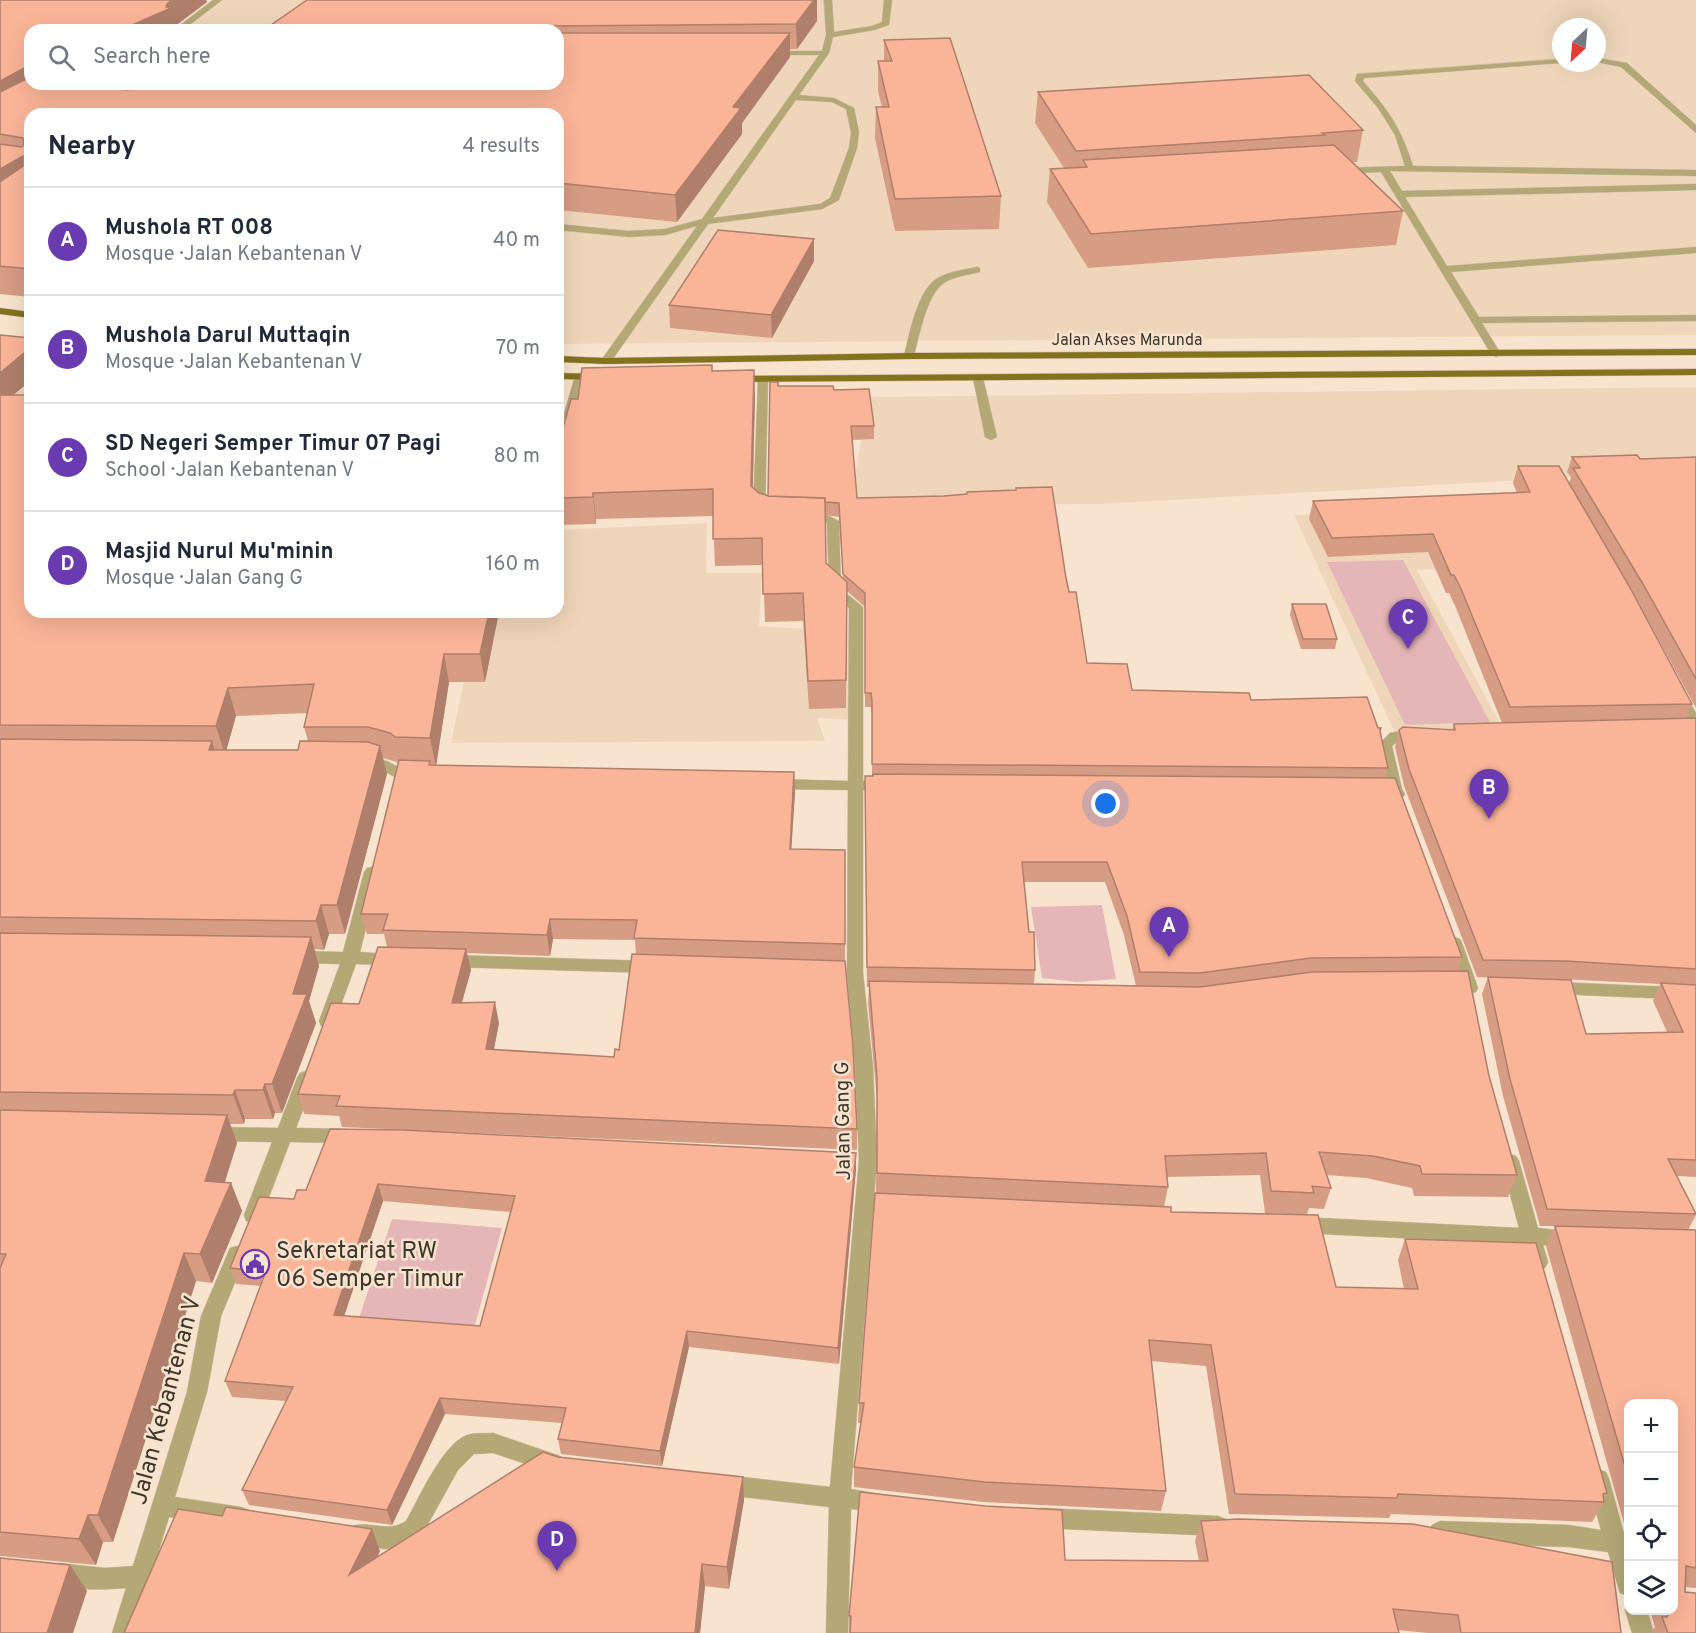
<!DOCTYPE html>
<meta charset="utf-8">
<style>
body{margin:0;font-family:Overpass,sans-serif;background:#f2f2f3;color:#1f2937}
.controls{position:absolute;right:18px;bottom:18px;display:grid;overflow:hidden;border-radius:12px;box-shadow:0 6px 24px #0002}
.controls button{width:54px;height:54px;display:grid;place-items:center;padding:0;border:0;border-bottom:2px solid #e0e1e3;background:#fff;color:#1f2937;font:30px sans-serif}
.compass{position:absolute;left:1552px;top:18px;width:54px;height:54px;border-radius:50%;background:#fff;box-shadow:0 6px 24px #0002;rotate:206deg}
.you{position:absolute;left:1106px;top:804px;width:21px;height:21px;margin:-15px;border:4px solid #fff;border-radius:50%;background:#1a73e8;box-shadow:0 0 0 9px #1a73e833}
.badge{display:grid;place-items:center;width:39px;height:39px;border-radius:50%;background:#6a3ab1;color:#fff;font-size:20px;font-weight:700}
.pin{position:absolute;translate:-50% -50px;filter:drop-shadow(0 2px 3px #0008)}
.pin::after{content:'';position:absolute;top:32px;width:21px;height:18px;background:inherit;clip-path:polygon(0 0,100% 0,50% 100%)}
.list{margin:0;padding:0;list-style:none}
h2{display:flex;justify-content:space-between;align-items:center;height:78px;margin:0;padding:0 24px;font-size:26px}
h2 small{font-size:20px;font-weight:400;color:#747a83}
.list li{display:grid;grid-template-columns:39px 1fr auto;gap:18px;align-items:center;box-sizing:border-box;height:108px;padding:0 24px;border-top:2px solid #e0e1e3}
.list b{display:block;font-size:22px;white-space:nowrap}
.list p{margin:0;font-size:20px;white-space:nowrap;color:#747a83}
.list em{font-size:20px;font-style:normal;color:#747a83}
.icon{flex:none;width:33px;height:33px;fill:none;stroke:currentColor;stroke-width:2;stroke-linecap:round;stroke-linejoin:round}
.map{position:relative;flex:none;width:1696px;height:1633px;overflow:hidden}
.search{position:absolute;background:#fff;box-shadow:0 6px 24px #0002;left:24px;top:24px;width:540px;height:66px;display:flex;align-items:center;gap:15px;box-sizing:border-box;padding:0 21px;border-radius:18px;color:#747a83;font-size:22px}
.panel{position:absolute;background:#fff;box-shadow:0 6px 24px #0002;left:24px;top:108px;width:540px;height:510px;border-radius:18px}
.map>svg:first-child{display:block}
.built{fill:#efd6ba;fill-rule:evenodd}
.green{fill:#e5b6b7}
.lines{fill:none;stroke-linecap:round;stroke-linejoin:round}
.minor-casing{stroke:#d3c1ae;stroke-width:1}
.major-casing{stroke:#d3c1ae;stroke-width:1}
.minor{fill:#b4a877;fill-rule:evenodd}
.major{fill:#84721f;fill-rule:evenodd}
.wall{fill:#d79c84;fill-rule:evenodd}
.shaded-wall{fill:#af7f6b}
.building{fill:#fab599;stroke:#af7f6b;stroke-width:1.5;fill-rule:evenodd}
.labels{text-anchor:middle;stroke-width:5;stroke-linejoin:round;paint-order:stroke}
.far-street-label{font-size:16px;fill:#3e372e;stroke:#f8e4ce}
.street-label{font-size:20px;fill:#3e372e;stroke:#f8e4ce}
.near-poi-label{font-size:24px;fill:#3e372e;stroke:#f8e4ce;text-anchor:start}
.near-street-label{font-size:24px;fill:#3e372e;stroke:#f8e4ce}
</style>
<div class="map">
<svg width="1696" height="1633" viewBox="0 0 1696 1633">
<rect width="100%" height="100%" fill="#f8e4ce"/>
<!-- built -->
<g class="built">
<path d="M214,0h1482v335l-1138,9v-230h-423l423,-30v-54h-387zM1561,27h36v36h-36z"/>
<path d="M0,350l30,4v258h528v-82l149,-7 -1,50h56l-3,53 102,6 -4,88 -40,-2 8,23 -374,2 13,-62 -464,-28z"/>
<path d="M1696,387v79l-101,10 -495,28 -250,2 18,-109z"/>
<path d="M1521,508l37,56 -141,6 86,159 -108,4 -101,-218z"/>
</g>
<!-- green -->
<g class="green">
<path d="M1403,560l87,162 -85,3 -78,-163z"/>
<path d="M1102,905l14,74 -39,3 -35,-4 -11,-71z"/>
<path d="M392,1219l110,9 -28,100 -115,-10z"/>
</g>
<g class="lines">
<!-- minor casing -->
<g class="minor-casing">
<g id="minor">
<path d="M213,0h9l-39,30h-9z"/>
<path d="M824,0h8l2,32 38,-6 10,-4 2,-22h8l-3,25 -15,5 -41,7 -4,16 -30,42 35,3 20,10 5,24 -2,16 -18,52 -17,9 -114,15 -98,139h-8v-4l95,-133 -32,9 -36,2 -71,-7v-6l71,7 36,-2 37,-10 117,-164h-48l-4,-2 4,-2h51l4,-16zM796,100l36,2 14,7 5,23 -2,16 -19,50 -10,6 -107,14z"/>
<path d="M1597,58l30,5 69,62v8l-75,-66 -24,-5z"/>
<path d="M1561,59v4l-197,15 -1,3c26,30 38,47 50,85l283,4v6l-306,-5 12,20 294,-7v6l-291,7 42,69 249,-19v6l-245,19 28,45 217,-2v6l-214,2 19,31 -5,3 -5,-3 -110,-182 -42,2 -4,-3 4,-3 66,-2 -10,-31 -17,-27 -23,-27 2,-7z"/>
<path d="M977,267l3,1v4c-12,3 -25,4 -36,11 -17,11 -25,53 -30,73l-5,3 -4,-1 -1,-2c5,-21 13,-64 32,-77 12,-8 28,-9 41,-12z"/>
<path d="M580,373l5,3 -10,41 -6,3 -4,-1 -2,-2 12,-41z"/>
<path d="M978,375l5,3 14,59 -6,3 -6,-3 -12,-59z"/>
<path d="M763,377l5,3 -3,132 -6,4 -6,-4 5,-132z"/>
<path d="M805,513l20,1 14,7 2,68 22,18v174h22l7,5 -7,5 -22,-1v183l10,94 4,93 -26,329 34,6 3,7 -3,7 -8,3 -26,-3 -3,124h-22l3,-126 -104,-12 -8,-3 -3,-7 3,-7 8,-3 105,12 29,-327 -4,-93 -8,-94 1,-183 -74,-1 -7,-5 7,-5 74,2 1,-173 -20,-18 -2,-67 -26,-3 -2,-3z"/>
<path d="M1679,691l5,1 12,21v17l-5,-1 -19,-34z"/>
<path d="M1416,729l5,2 2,3 -2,3 -22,3 -7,6 10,43 3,5 -2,3h-10l-5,-7 -10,-45 12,-12z"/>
<path d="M364,758l23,3 13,7 14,1 7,5 -7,5 -18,-1 -15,-9 -22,-3 -2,-3z"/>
<path d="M372,867l5,1 3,4 -20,80 39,3 2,4 -2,4 -6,2 -37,-1 -21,57 -2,5 -6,1 -6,-1 -2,-5 21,-57 -43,-1 -6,-2 -2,-4 2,-4 6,-2 46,1 21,-80 3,-4z"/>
<path d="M1454,937l6,2 2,4 16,45 -2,4 -6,2 -6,-2 -2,-4 -16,-45 2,-4z"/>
<path d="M450,955l201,6 6,2 2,4 -2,4 -6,2 -201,-6 -6,-2 -2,-4 2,-4z"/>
<path d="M1555,982l141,6v12l-141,-6 -6,-2 -2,-4 2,-4z"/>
<path d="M306,1071l6,2 3,5 -19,50 49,1 6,2 3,5 -3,5 -6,2 -55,-1 -30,79 -7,2 -7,-2 -2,-6 28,-73 -56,-1 -6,-2 -3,-5 3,-5 6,-2 62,1 19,-50 3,-5z"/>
<path d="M1510,1154l6,2 3,5 19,67 39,4 2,6 -2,6 -7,2 -27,-1 5,17 -3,6 -7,2 -7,-2 -8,-24 -223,-11 -7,-2 -2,-6 2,-6 7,-2 219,11 -18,-67 3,-5z"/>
<path d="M237,1246l7,2 3,6 -26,62 -14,76 -32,105 66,10 8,3 3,7 -3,7 -8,3 -72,-10 -35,116h-22l14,-45c-24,2 -54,3 -76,-6l-3,-8 3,-8 8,-3 47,5 28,-2 54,-174 14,-76 29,-68z"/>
<path d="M493,1433l67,23 4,7 -4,7 -7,3 -60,-20 -19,1 -16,16 -36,65 -21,13 -17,1 -35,-8 -3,-7 3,-7c20,-8 38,7 57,-6 13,-23 36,-75 59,-85 8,-4 19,-2 28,-3z"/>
<path d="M1598,1469l8,3 3,7 19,69v48l-8,-3 -12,-41 -39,-5 -129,-4 -8,-4 -3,-7 3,-7 8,-4 129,4 32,5 -14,-51 3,-7z"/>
<path d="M1041,1508l177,8 8,3 3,7 -3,7 -8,3 -177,-8 -8,-3 -3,-7 3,-7z"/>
<path d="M1628,1602v8h19l7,23h-22l-7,-23z"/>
</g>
</g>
<!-- major casing -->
<g class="major-casing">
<g id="major">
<path d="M0,308l30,4v6l-30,-4z"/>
<path d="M1696,349v6l-787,4 -303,5 -48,-2v-6l48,2 303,-5z"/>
<path d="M1696,369v6l-960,7 -5,-3 5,-3z"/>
<path d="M558,373l43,1 5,3 -5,3 -43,-1z"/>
</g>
</g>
<!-- minor -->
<use href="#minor" class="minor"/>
<!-- major -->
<use href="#major" class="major"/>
</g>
<!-- wall -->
<g class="wall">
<path d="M0,0h206l1,2 -32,24 -145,4v54h131v2h6l391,-2v-54h-294l43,-30h510v21l-20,28h-7v8l-48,66v11l-65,88 -119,-12v-96h-528v183l-30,-3z"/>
<path d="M884,40l117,156 -2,33 -104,2 -20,-93 1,-31h6l-4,-16v-30h6z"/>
<path d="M1038,92l325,38 -6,32h-4l50,49 -7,34 -308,23 -41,-66 3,-33 14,-1 -29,-45z"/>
<path d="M814,261l-42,77 -102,-10 -1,-23z"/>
<path d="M0,335l30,3v43l-17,14 17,217h469l-14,70h-36l-13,83 359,27 -4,57 54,1v111l12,168v21l-515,-23 -3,-11 -35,-2 -6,-20 61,-90 28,-57 -3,-13h-17l-6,-20 37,-150 -1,-2 -14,-4 4,16 -42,160h-16l-5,16 -9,-1 4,17 -10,35 7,22 -34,90h-7l-2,6h-28l-1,5h-14l7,19 -12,39 6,1 11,28 -30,72 -16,-2 -83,261h-10l-7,23 -96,-9zM307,713l-3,14 4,14 -10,9h-72l10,-34zM553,939l82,1 1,15 -17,95 -5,7 -120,-8 5,-26 -37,-21 9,-32 -4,-17 83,3z"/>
<path d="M713,371l42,25 -2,92 6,5 9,3 10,-110 56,4 40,36v13l-22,1 5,58 87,-2 23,-2v-2l48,-2 1,-2 50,90 21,85 45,27 119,10 130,28 -1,4 8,36 -2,10 76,179 -4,14 31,105 28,99 -9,22 -94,-1 -2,-8 -46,-10 -39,-3 4,13 -7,21 -15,-1 -2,6 29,73 68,2 -6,-29 7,-21 202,254 -3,5v4l-12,20 -201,-8 -2,4 -160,-4 -23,-148 -55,-5 15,130 -5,20 -178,-9 -129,-15v-20l7,-44h-3l1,-20 17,-210 1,-94 -9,-96 1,-16h-2l-2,-191 7,-20v-61l-1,-8h-6v-100l-18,-16 -1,117 -37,1 -6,-88 -38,1 -2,-57 -48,1 -2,-50 -117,3v5l-38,1v-95l5,-2 15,-29zM825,515l14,2 4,61 -17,-15zM1024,882h81l19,53 12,51 -102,-2 1,-14 -6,-38zM1260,1175l5,38 25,1 -119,-2 -7,-5 4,-20 -1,-10z"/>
<path d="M1572,457l68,2 56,-2v251l-66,-120 62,116 -6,14h10v459l-19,-1 19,37v2l-8,15h8v358l-10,-1 -1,5 11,41h-45l4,-6 -5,-16h24l-45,-207v137l-83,-295 9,-20h-15l-37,-130 -21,-102 6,-17 98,57 81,-2 -14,-31 7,-17 -101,-5 -82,-2 -73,-191 -9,-39 4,-17h53l2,-6 48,-1 -46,-115 -7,-15h-3l-18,-41 -100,5 -19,-38 4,-18 204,-8 -4,-10 5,-17 51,17 2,-6 -4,-5z"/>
<path d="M1292,604l45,35 -2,10h-34l-11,-34z"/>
<path d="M330,1129l526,40 -17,195 -150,-17 -27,119 -101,-12 -3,-15 4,-16 -117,-9 -53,111 -143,-20 -7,-15 44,-89 -54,-4 -7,-16 36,-95 -25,-2 -6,-16 64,-69 12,-9zM383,1201l128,11 -31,114 -136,-10z"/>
<path d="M558,1457l185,20 1,23 -15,89 -24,-3 -5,47h-576l256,-82 -3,7z"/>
<path d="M1201,1521l420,112h-193l-30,-3 1,3h-550v-17l216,-56 134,1 -4,-20z"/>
</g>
<!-- shaded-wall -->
<g class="shaded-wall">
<path d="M172,0h34l1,2 -32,24 1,4h-55l46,-26z"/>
<path d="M814,0h3v21l-20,28 -1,-25z"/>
<path d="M790,33v24l-48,66v11l-65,88 -2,-27 58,-88z"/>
<path d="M30,65v19l-30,27v-30z"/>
<path d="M129,84h27l-24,28 -7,-26z"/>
<path d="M23,156l7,22 -30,18v-27z"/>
<path d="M814,239v22l-42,77 -1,-23z"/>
<path d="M30,348v33l-30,25v-33z"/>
<path d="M754,370l1,26 -3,117 -1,-27z"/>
<path d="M593,493l3,26v5l-3,-27z"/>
<path d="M489,612h10l-14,70 -5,-28z"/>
<path d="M444,654l5,28 -13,85 -6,-29z"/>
<path d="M228,688l8,28 -11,39 -9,-29z"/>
<path d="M212,741l8,28 -11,-19z"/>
<path d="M380,746l7,28 -42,160 -8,-29z"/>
<path d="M794,772l1,20 -5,78v-21z"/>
<path d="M321,905l8,29 -5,16 -8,-29z"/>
<path d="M550,919l3,20 -3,17 -3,-21z"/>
<path d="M311,937l8,29 -10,35 7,22 -34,90 -10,-29 21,-90z"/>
<path d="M466,949l5,21 -15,53 -4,-20z"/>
<path d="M495,1002l4,21 -9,46 -4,-20z"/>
<path d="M265,1084l10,29 -2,6 -10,-29z"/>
<path d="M235,1090l10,29 -1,5 -11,-29z"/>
<path d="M227,1115l10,28 -21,66 -11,-28z"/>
<path d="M856,1153v16l-17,195 -1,-16z"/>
<path d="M231,1183l11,28 -30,72 -12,-29z"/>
<path d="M378,1184l5,17 -44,130 -5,-16z"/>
<path d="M184,1253l12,28 -83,261 -15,-27z"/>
<path d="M687,1331l2,16 -27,119 -2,-15z"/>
<path d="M440,1398l5,16 -53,111 -5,-15z"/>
<path d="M743,1477l1,23 -15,89 -2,-22z"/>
<path d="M88,1515l15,27 -7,23 -17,-26z"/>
<path d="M372,1529l8,22 -22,46 -9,-22z"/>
<path d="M702,1564l3,22 -5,47h-5z"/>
<path d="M70,1565l17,26 -14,42h-26z"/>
</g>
<!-- building -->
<g class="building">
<path d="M0,0h172l-5,4 -1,3 5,1 -50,22h-91v35l-30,16z"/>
<path d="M307,0h507l-18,24 -242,2 1,4h-291z"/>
<path d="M558,33h232l-57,74 8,1 -66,87 -117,-12v-69h-528v155l-30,-3v-84l23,-16v-10l-23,13v-25l21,3 3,-2 -1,-7 -23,-4v-42l30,-15v7h99l-4,2 1,4 18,-3 7,-3h9v2h7l4,-2h387z"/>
<path d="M950,38l51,158 -106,3 -19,-92h13l-11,-46h14l-8,-21z"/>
<path d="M1309,75l54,55 -41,3 3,2 -249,16 -38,-59z"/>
<path d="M1334,145l69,66 -312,23 -41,-65 37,-2 -4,-7z"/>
<path d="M718,230l96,9 -43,76 -102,-10z"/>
<path d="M0,335l30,3v10l-30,25z"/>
<path d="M712,365v6l42,-1 -3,116 8,7 10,3 56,2 1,65 21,19 -1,98 -38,1 -5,-88 -40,1 -1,-56 -49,1v-50l-120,4v4l-35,1v-68l5,-2 8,-29h7l4,-31z"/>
<path d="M770,382h8v4h55l1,4 35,-1 5,37h-23l6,72 87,-2 23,-2v-2l49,-2v-2l36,-1 14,91 3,14h7l11,71 40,1 5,26 117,3 2,7 116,-3 11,31h3l-1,3 8,37 -516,-4v-64l-1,-7h-6v-100l-22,-19 -4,-71 -14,-1v-4l-57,-2z"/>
<path d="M0,395h30v217h459l-9,42h-36l-14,84 -35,-1 -5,-4 -22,-6h-64l10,-43 -86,4 -12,38 -216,-1z"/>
<path d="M1637,455l3,4 56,-2v222l-53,-95 -70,-116h7l-8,-11z"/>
<path d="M1518,466h41l69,118 64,120 -182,3 -49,-118 -7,-14h-3l-18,-41 -101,4 -19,-37 217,-9z"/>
<path d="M1292,604h34l11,35h-34z"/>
<path d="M1696,718v251l-130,-8 -83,-1 -74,-191 -10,-39 4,-3 52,3 -1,-6z"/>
<path d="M0,739l212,2 -3,9h89l2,-9 68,1 12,4 -43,159h-16l-5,16 -316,-4z"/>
<path d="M399,760l31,1 -1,4 365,7 -4,77 55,1v94l-211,-6 3,-18 -87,-1 -3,16 -164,-5 5,-16h-27z"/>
<path d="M873,774l522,4 67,179 -151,1 -111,15 -60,-1 -13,-56 -20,-54h-85l7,70h5l1,38 -168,-3 -2,-191h8z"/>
<path d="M0,933l311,4 -18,57h14l-35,90h-7l-2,6h-28l-2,5 -233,-3z"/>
<path d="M378,947l88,2 -14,54 43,-1 -9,47 128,8 1,-8 4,1 13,-96 213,7 8,86 4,82 -521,-23 4,-10 -42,-2 33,-91 28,1z"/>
<path d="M1468,971l21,105 28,99 -95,-1 -2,-8 -47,-10 -54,-4 12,36 -19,-2 2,7 -43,-2 -5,-38 -101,3 3,31 -291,-14v-96l-8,-96 331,6 112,-15z"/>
<path d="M1488,977l83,3 15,54 97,-2 -22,-49 35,2v175l-28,-1 28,55 -149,-5 -37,-130z"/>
<path d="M0,1110l227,5 -22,66 26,2 -31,71 -16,-1 -86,262h-10l-9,24 -79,-7v-264l6,-14h-6z"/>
<path d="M330,1129l74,1 452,23 -18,195 -151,-17 -27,120 -102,-12 8,-31 -126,-10 -53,112 -145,-20 51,-103 -68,-6 41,-110 -36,-3 29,-71 35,2 3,-9h9zM378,1184l137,12 -35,130 -146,-11z"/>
<path d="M875,1193l296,14v5l147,3 18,72 82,2 -13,-50 131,4 71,250 -4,1 1,8 -206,-8 -1,4 -162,-4 -24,-149 -62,-5 17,151 -181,-9 -131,-15 10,-64h-5z"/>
<path d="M1555,1226l141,4v338l-10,-2 -1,26 11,1v40h-28l-6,-16h5l2,-3 -1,-3h6v-207h-45v76z"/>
<path d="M543,1452l15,5 185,20 -16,90 -25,-3 -7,69h-571l54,-124 44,7 4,-9 146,22 -23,46z"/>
<path d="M860,1492l125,14 77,4 3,50 143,1 -7,-40 38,-2 174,5 199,38 9,71h-160l-3,-18 -65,-6 6,24h-549l1,-17h-2z"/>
<path d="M0,1558l70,7 -23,68h-47z"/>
</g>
<!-- icons -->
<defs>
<g id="civic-ring" transform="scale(1.5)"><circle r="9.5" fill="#f8e4ce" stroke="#6a3ab1" stroke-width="1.5"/><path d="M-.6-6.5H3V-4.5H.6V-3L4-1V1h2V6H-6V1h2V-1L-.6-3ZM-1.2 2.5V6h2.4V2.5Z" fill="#6a3ab1"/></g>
</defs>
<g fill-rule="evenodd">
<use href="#civic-ring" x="255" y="1264"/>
</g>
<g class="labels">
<!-- far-street labels -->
<g class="far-street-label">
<text x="1127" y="345">Jalan Akses Marunda</text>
</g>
<!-- street labels -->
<g class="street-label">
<text transform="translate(842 1121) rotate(-91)" y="7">Jalan Gang G</text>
</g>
<!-- near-poi labels -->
<g class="near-poi-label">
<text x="276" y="1258">Sekretariat RW<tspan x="276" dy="28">06 Semper Timur</tspan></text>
</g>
<!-- near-street labels -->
<g class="near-street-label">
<text transform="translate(165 1400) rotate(-75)" y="8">Jalan Kebantenan V</text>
</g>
</g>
</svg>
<div class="controls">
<button>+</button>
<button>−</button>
<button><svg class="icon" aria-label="locate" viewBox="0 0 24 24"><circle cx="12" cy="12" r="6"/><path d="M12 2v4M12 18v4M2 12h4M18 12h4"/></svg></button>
<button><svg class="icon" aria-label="layers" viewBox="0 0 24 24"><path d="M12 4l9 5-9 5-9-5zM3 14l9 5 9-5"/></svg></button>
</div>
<svg class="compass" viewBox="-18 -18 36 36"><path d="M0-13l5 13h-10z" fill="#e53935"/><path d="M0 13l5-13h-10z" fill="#747a83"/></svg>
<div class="you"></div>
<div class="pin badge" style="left:1169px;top:957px">A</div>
<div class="pin badge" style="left:1489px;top:819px">B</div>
<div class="pin badge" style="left:1408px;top:649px">C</div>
<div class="pin badge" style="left:557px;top:1571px">D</div>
<div class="search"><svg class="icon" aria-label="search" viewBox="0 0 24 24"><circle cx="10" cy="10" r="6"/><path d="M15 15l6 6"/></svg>Search here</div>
<section class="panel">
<h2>Nearby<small>4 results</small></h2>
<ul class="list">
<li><span class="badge">A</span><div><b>Mushola RT 008</b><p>Mosque · Jalan Kebantenan V</p></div><em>40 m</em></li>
<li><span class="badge">B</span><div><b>Mushola Darul Muttaqin</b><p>Mosque · Jalan Kebantenan V</p></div><em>70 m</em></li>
<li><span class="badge">C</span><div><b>SD Negeri Semper Timur 07 Pagi</b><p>School · Jalan Kebantenan V</p></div><em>80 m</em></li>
<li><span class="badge">D</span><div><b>Masjid Nurul Mu'minin</b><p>Mosque · Jalan Gang G</p></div><em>160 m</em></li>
</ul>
</section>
</div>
